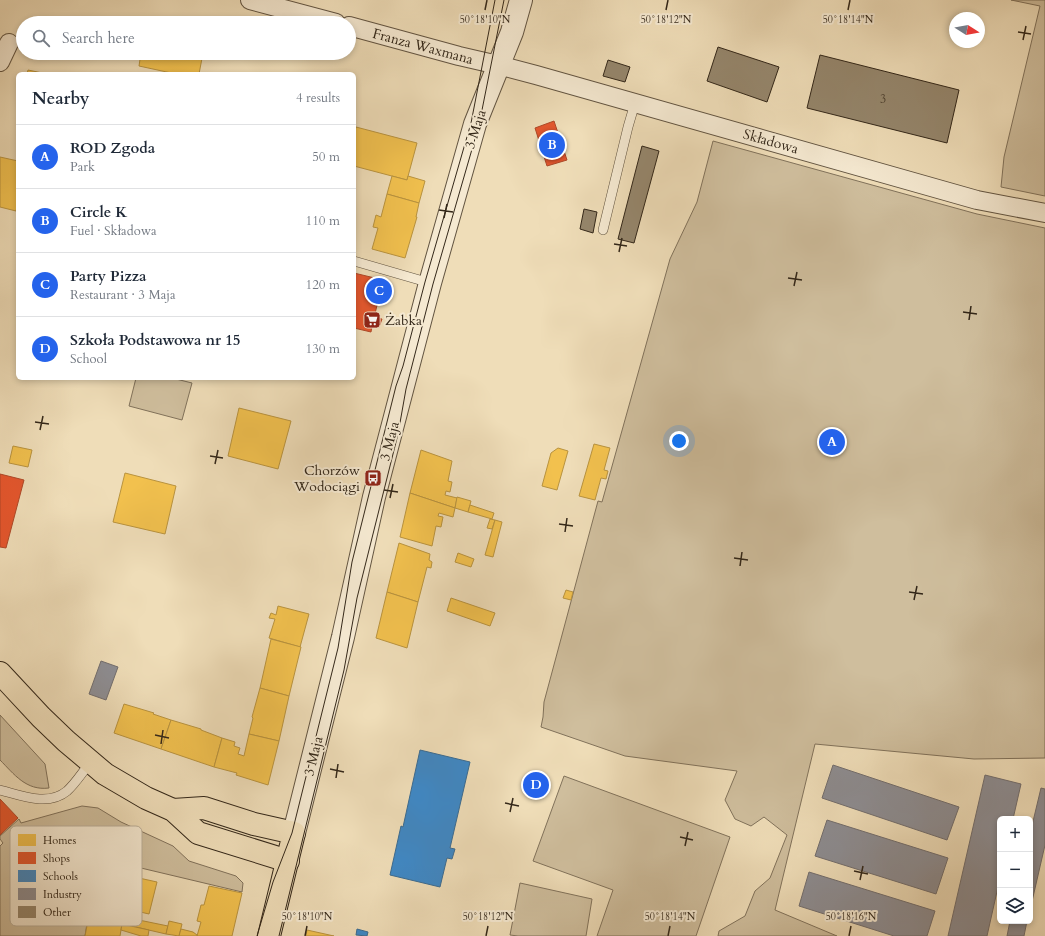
<!DOCTYPE html>
<meta charset="utf-8">
<style>
body{margin:0;font-family:Cardo,serif;background:#f2f2f3;color:#1f2937}
.controls{position:absolute;right:12px;bottom:12px;display:grid;overflow:hidden;border-radius:6px;box-shadow:0 2px 6px #0003}
.controls button{width:36px;height:36px;display:grid;place-items:center;padding:0;border:0;border-bottom:1px solid #e0e1e3;background:#fff;color:#1f2937;font:20px sans-serif}
.compass{position:absolute;left:949px;top:12px;width:36px;height:36px;border-radius:50%;background:#fff;box-shadow:0 2px 6px #0003;rotate:101deg}
.you{position:absolute;left:679px;top:441px;width:14px;height:14px;margin:-10px;border:3px solid #fff;border-radius:50%;background:#1a73e8;box-shadow:0 0 0 6px #1a73e833}
.badge{display:grid;place-items:center;width:26px;height:26px;border-radius:50%;background:#2563eb;color:#fff;font-size:13px;font-weight:700}
.pin{position:absolute;translate:-50% -50%;border:2px solid #fff;box-shadow:0 1px 4px #0006}
.list{margin:0;padding:0;list-style:none}
h2{display:flex;justify-content:space-between;align-items:center;height:52px;margin:0;padding:0 16px;font-size:17px}
h2 small{font-size:13px;font-weight:400;color:#747a83}
.list li{display:grid;grid-template-columns:26px 1fr auto;gap:12px;align-items:center;box-sizing:border-box;height:64px;padding:0 16px;border-top:1px solid #e0e1e3}
.list b{display:block;font-size:15px;white-space:nowrap}
.list p{margin:0;font-size:13px;white-space:nowrap;color:#747a83}
.list em{font-size:13px;font-style:normal;color:#747a83}
.icon{flex:none;width:22px;height:22px;fill:none;stroke:currentColor;stroke-width:2;stroke-linecap:round;stroke-linejoin:round}
.map{position:relative;flex:none;width:1045px;height:936px;overflow:hidden}
.search{position:absolute;background:#fff;box-shadow:0 2px 6px #0003;left:16px;top:16px;width:340px;height:44px;display:flex;align-items:center;gap:10px;box-sizing:border-box;padding:0 14px;border-radius:22px;color:#747a83;font-size:15px}
.panel{position:absolute;background:#fff;box-shadow:0 2px 6px #0003;left:16px;top:72px;width:340px;height:308px;border-radius:6px}
.map>svg:first-child{display:block}
.green{fill:#cfbe9d;stroke:#81725b}
.homes{fill:#f2c14e;stroke:#b9933e}
.shops{fill:#e4572e;stroke:#af4928}
.schools{fill:#3f88c5;stroke:#3b6b91}
.industry{fill:#8d8d92;stroke:#726e6e}
.building{fill:#95866c;stroke:#332719}
.lines{fill:none;stroke-linecap:round;stroke-linejoin:round}
.service-casing{stroke:#625441;stroke-width:10}
.minor-casing{stroke:#625441;stroke-width:20}
.tertiary-casing{stroke:#625441;stroke-width:24}
.primary-casing{stroke:#332719;stroke-width:24}
.service{stroke:#f5e9d1;stroke-width:9}
.minor{stroke:#f5e9d1;stroke-width:18}
.tertiary{stroke:#f5e9d1;stroke-width:22}
.primary{stroke:#efddb8;stroke-width:22}
.tram{stroke:#332719;stroke-width:1}
.ticks{fill:none;stroke:#332719;stroke-width:1.5}
.labels{text-anchor:middle;stroke-width:4;stroke-linejoin:round;paint-order:stroke}
.number-label{font-size:12px;fill:#4c3f2e}
.street-label{font-size:14px;fill:#332719;stroke:#f5e9d1}
.poi-label{font-size:14px;fill:#332719;stroke:#f5e9d1;text-anchor:start}
.key{fill:#f5e9d1;stroke:#bbaf9a;stroke-width:1}
.key-label{font-size:11px;fill:#332719}
.ticks-label{font-size:10px;text-anchor:middle;fill:#332719;stroke:#f5e9d1;stroke-width:4;stroke-linejoin:round;paint-order:stroke}
</style>
<div class="map">
<svg width="1045" height="936" viewBox="0 0 1045 936">
<rect width="100%" height="100%" fill="#efddb8"/>
<filter id="stains"><feTurbulence type="fractalNoise" baseFrequency=".005" numOctaves="4"/><feColorMatrix values="0 0 0 0 .2 0 0 0 0 .09 0 0 0 0 .02 0 0 0 .5 -.17"/></filter>
<radialGradient id="worn" r=".72"><stop offset=".6" stop-color="#630" stop-opacity="0"/><stop offset="1" stop-color="#630" stop-opacity=".3"/></radialGradient>
<!-- green -->
<g class="green">
<path d="M1011,0h34v196l-44,-9 3,-30 36,-151z"/>
<path d="M713,141l264,73 68,14v530l-71,1 -159,-15 -40,166 62,26h-119l1,-5 26,-15 10,-25 15,-13 17,-43 -23,-18 -13,9 -16,-7 -10,-19 12,-29 -112,-15 -84,-29 2,-10 1,-15 54,-201 4,1 68,-243 27,-57z"/>
<path d="M136,378h36l20,5 -10,37 -53,-14z"/>
<path d="M0,715l45,49 4,24c-23,3 -35,-14 -49,-28z"/>
<path d="M564,776l166,61 -34,99h-99l16,-46 -80,-29z"/>
<path d="M82,806l16,2 23,14 52,24 16,15 47,15 7,7 -1,9 -160,-38 -13,59 19,4 -3,19h-85v-90l3,-3 -3,-4v-3l19,-17 2,4z"/>
<path d="M520,883l72,16 -6,37h-68l-8,-1z"/>
</g>
<!-- homes -->
<g class="homes">
<path d="M141,53h62l-4,21h-23l-37,-8z"/>
<path d="M28,70l19,4h-20z"/>
<path d="M356,127l61,16 -10,37 -53,-14v-32z"/>
<path d="M0,157l18,4v43l-2,7 -16,-4z"/>
<path d="M392,176l15,4 1,-4 17,5 -6,22 -32,-9z"/>
<path d="M387,194l32,9 -3,14h1l-12,41 -33,-9 6,-21 -5,-1 3,-12 5,2z"/>
<path d="M239,408l52,13 -13,48 -50,-13z"/>
<path d="M594,444l16,4 -6,22 4,1 -2,8 -5,-1 -6,22 -16,-4z"/>
<path d="M13,446l19,4 -4,17 -19,-4z"/>
<path d="M558,448l10,3 -11,39 -15,-4 9,-33z"/>
<path d="M421,450l31,11 -4,20 4,1 -2,10 -4,-1 -1,4 12,3 -2,10 -45,-15z"/>
<path d="M125,473l51,13 -11,48 -52,-12z"/>
<path d="M410,493l45,15 -2,9 -14,-4 -1,3 5,1 -2,10 -5,-1 -4,20 -32,-9z"/>
<path d="M457,497l14,4 -3,11 -13,-4z"/>
<path d="M470,505l24,8 -2,6 -24,-7z"/>
<path d="M490,519l5,1 -3,9 -5,-1z"/>
<path d="M495,520l7,2 -9,35 -8,-2z"/>
<path d="M399,543l31,11 -1,6 3,2 -1,6 -4,-1 -9,35 -31,-10z"/>
<path d="M458,553l16,6 -3,8 -16,-5z"/>
<path d="M566,590l7,2 -2,8 -8,-2z"/>
<path d="M387,592l31,10 -11,46 -31,-10z"/>
<path d="M451,598l44,15 -5,13 -43,-15z"/>
<path d="M278,606l31,8 -9,33 -31,-9 6,-19 -6,-1 2,-5 5,2z"/>
<path d="M271,639l30,8 -12,49 -29,-8z"/>
<path d="M260,688l29,8 -10,45 -30,-7 4,-16 -1,-1z"/>
<path d="M124,704l30,9 -1,1 18,6 -10,29 -47,-16z"/>
<path d="M171,720l30,9v1l21,8 -8,29 -53,-18z"/>
<path d="M249,734l30,7 -11,44 -32,-10 1,-2 -23,-6 8,-29 13,4 -1,4 6,2 -2,6 6,2z"/>
<path d="M130,876l27,6 -8,32 -26,-6z"/>
<path d="M209,886l33,7 -10,43h-35l4,-14 -4,-1 4,-16h3z"/>
<path d="M89,916l33,8 -2,12h-35z"/>
<path d="M129,918l39,8 -2,8 -39,-9z"/>
<path d="M169,921l13,3 -3,12 -13,-2z"/>
<path d="M122,924l27,6 -1,6h-7l-20,-6z"/>
<path d="M181,929l12,3 4,3v1h-18z"/>
<path d="M307,930l27,6h-28z"/>
</g>
<!-- shops -->
<g class="shops">
<path d="M554,121l13,39 -20,6 -12,-38z"/>
<path d="M354,273l29,7 -9,38 8,1 -3,8 -7,-1 -1,6 -17,-4z"/>
<path d="M0,474l24,6 -18,68 -6,-1z"/>
<path d="M0,799l18,19 -18,17z"/>
</g>
<!-- schools -->
<g class="schools">
<path d="M420,750l50,12 -20,86 5,1 -3,10 -5,-1 -7,29 -50,-12 11,-49 2,1z"/>
<path d="M357,929l11,3 -1,4 -11,-1z"/>
</g>
<!-- industry -->
<g class="industry">
<path d="M101,661l17,6 -12,33 -17,-6z"/>
<path d="M833,765l126,42 -12,33 -125,-42z"/>
<path d="M985,775l36,9 -8,35h-13v59l-13,58h-39z"/>
<path d="M1041,788l4,1v56l-15,65v-76z"/>
<path d="M827,820l121,38 -12,36 -121,-38z"/>
<path d="M809,872l126,39 -8,25h-33l-95,-30z"/>
<path d="M1010,921h17l-3,15h-17z"/>
</g>
<!-- building -->
<g class="building">
<path d="M718,47l61,20 -12,35 -60,-21z"/>
<path d="M820,55l139,35 -12,53 -140,-35z"/>
<path d="M608,60l22,7 -5,15 -22,-6z"/>
<path d="M642,146l17,5 -25,92 -16,-4z"/>
<path d="M584,209l13,3 -4,21 -13,-4z"/>
</g>
<g class="lines">
<!-- service casing -->
<g class="service-casing">
<g id="service">
<path d="M603,230l25,-103 7,-24"/>
<path d="M354,261l76,22"/>
<path d="M0,790c20,5 48,17 67,1 9,-8 16,-20 24,-29"/>
</g>
</g>
<!-- minor casing -->
<g class="minor-casing">
<g id="minor">
<path d="M250,0l86,23"/>
<path d="M349,26l110,30 39,9 38,10 441,125 68,13"/>
<path d="M0,62l9,-19"/>
</g>
</g>
<!-- tertiary casing -->
<g class="tertiary-casing">
<path id="tertiary" d="M294,833l49,-196 31,-140 56,-214 45,-159 37,-92 9,-32"/>
</g>
<!-- primary casing -->
<g class="primary-casing">
<g id="primary">
<path d="M0,673l41,44 25,24 39,33 41,24 27,12 25,23 90,28"/>
<path d="M173,810l31,-2 50,16 40,9 -25,103"/>
</g>
</g>
<!-- service -->
<use href="#service" class="service"/>
<!-- minor -->
<use href="#minor" class="minor"/>
<!-- tertiary -->
<use href="#tertiary" class="tertiary"/>
<!-- primary -->
<use href="#primary" class="primary"/>
<!-- tram -->
<g class="tram">
<path d="M257,936l16,-54 19,-49 46,-185 14,-86 44,-176 7,-20 22,-84 46,-159 24,-123"/>
<path d="M279,936l65,-266 13,-72 41,-164 8,-45 27,-105 46,-159 25,-125"/>
</g>
</g>
<!-- ticks -->
<path class="ticks" d="M485,10l2,-10M666,10l2,-10M848,10l2,-10M1018,32l13,2M1023,40l3,-14M439,210l14,2M444,218l3,-14M614,244l13,2M619,252l3,-14M788,278l14,2M794,286l3,-14M963,312l14,2M969,320l2,-14M35,422l14,2M40,430l3,-14M210,456l13,2M215,464l3,-14M384,490l14,2M390,498l3,-14M559,524l14,2M565,532l2,-14M734,558l14,2M740,566l2,-14M909,592l14,2M914,600l3,-14M155,735l14,3M161,744l2,-14M330,769l14,3M336,778l2,-14M505,803l14,3M510,812l3,-14M680,837l13,3M685,846l3,-14M854,871l14,3M860,880l3,-14M305,936l2,-10M486,936l2,-10M668,936l2,-10M849,936l2,-10"/>
<!-- icons -->
<defs>
<g id="supermarket-square" transform="scale(0.9)"><rect x="-9" y="-9" width="18" height="18" rx="4" fill="#8f2418" stroke="#f5e9d1"/><path d="M-6-5.5h2.5l.6 2H6L4.5 2H-2.5L-4.4-4H-6ZM-1.5 3.2a1.3 1.3 0 1 0 .1 0ZM3 3.2a1.3 1.3 0 1 0 .1 0Z" fill="#fff"/></g>
<g id="bus-square" transform="scale(0.9)"><rect x="-9" y="-9" width="18" height="18" rx="4" fill="#8f2418" stroke="#f5e9d1"/><path d="M-5-6H5V4H4V6H2V4H-2V6H-4V4H-5ZM-3.5-4V0h7V-4ZM-3.5 1.2v1.5H-2V1.2ZM2 1.2v1.5H3.5V1.2Z" fill="#fff"/></g>
</defs>
<g fill-rule="evenodd">
<use href="#supermarket-square" x="372" y="320"/>
<use href="#bus-square" x="373" y="478"/>
</g>
<g class="labels">
<!-- number labels -->
<g class="number-label">
<text x="883" y="103">3</text>
</g>
<!-- street labels -->
<g class="street-label">
<text transform="translate(423 46) rotate(15)" y="5">Franza Waxmana</text>
<text transform="translate(475 129) rotate(-72)" y="5">3 Maja</text>
<text transform="translate(771 141) rotate(16)" y="5">Składowa</text>
<text transform="translate(389 441) rotate(-75)" y="5">3 Maja</text>
<text transform="translate(313 756) rotate(-76)" y="5">3 Maja</text>
</g>
<!-- poi labels -->
<g class="poi-label">
<text x="385" y="325">Żabka</text>
<text x="360" y="475" text-anchor="end">Chorzów<tspan x="360" dy="16">Wodociągi</tspan></text>
</g>
</g>
<!-- legend -->
<rect x="10" y="826" width="132" height="100" rx="6" class="key"/>
<rect x="18" y="834" width="18" height="12" fill="#f2c14e"/>
<rect x="18" y="852" width="18" height="12" fill="#e4572e"/>
<rect x="18" y="870" width="18" height="12" fill="#3f88c5"/>
<rect x="18" y="888" width="18" height="12" fill="#8d8d92"/>
<rect x="18" y="906" width="18" height="12" fill="#95866c"/>
<g class="key-label">
<text x="43" y="844">Homes</text>
<text x="43" y="862">Shops</text>
<text x="43" y="880">Schools</text>
<text x="43" y="898">Industry</text>
<text x="43" y="916">Other</text>
</g>
<g class="ticks-label">
<text x="485" y="23">50°18'10"N</text>
<text x="666" y="23">50°18'12"N</text>
<text x="848" y="23">50°18'14"N</text>
<text x="307" y="920">50°18'10"N</text>
<text x="488" y="920">50°18'12"N</text>
<text x="670" y="920">50°18'14"N</text>
<text x="851" y="920">50°18'16"N</text>
</g>
<rect width="100%" height="100%" filter="url(#stains)"/>
<rect width="100%" height="100%" fill="url(#worn)"/>
</svg>
<div class="controls">
<button>+</button>
<button>−</button>
<button><svg class="icon" aria-label="layers" viewBox="0 0 24 24"><path d="M12 4l9 5-9 5-9-5zM3 14l9 5 9-5"/></svg></button>
</div>
<svg class="compass" viewBox="-18 -18 36 36"><path d="M0-13l5 13h-10z" fill="#e53935"/><path d="M0 13l5-13h-10z" fill="#747a83"/></svg>
<div class="you"></div>
<div class="pin badge" style="left:832px;top:442px">A</div>
<div class="pin badge" style="left:552px;top:145px">B</div>
<div class="pin badge" style="left:379px;top:291px">C</div>
<div class="pin badge" style="left:536px;top:785px">D</div>
<div class="search"><svg class="icon" aria-label="search" viewBox="0 0 24 24"><circle cx="10" cy="10" r="6"/><path d="M15 15l6 6"/></svg>Search here</div>
<section class="panel">
<h2>Nearby<small>4 results</small></h2>
<ul class="list">
<li><span class="badge">A</span><div><b>ROD Zgoda</b><p>Park</p></div><em>50 m</em></li>
<li><span class="badge">B</span><div><b>Circle K</b><p>Fuel · Składowa</p></div><em>110 m</em></li>
<li><span class="badge">C</span><div><b>Party Pizza</b><p>Restaurant · 3 Maja</p></div><em>120 m</em></li>
<li><span class="badge">D</span><div><b>Szkoła Podstawowa nr 15</b><p>School</p></div><em>130 m</em></li>
</ul>
</section>
</div>
